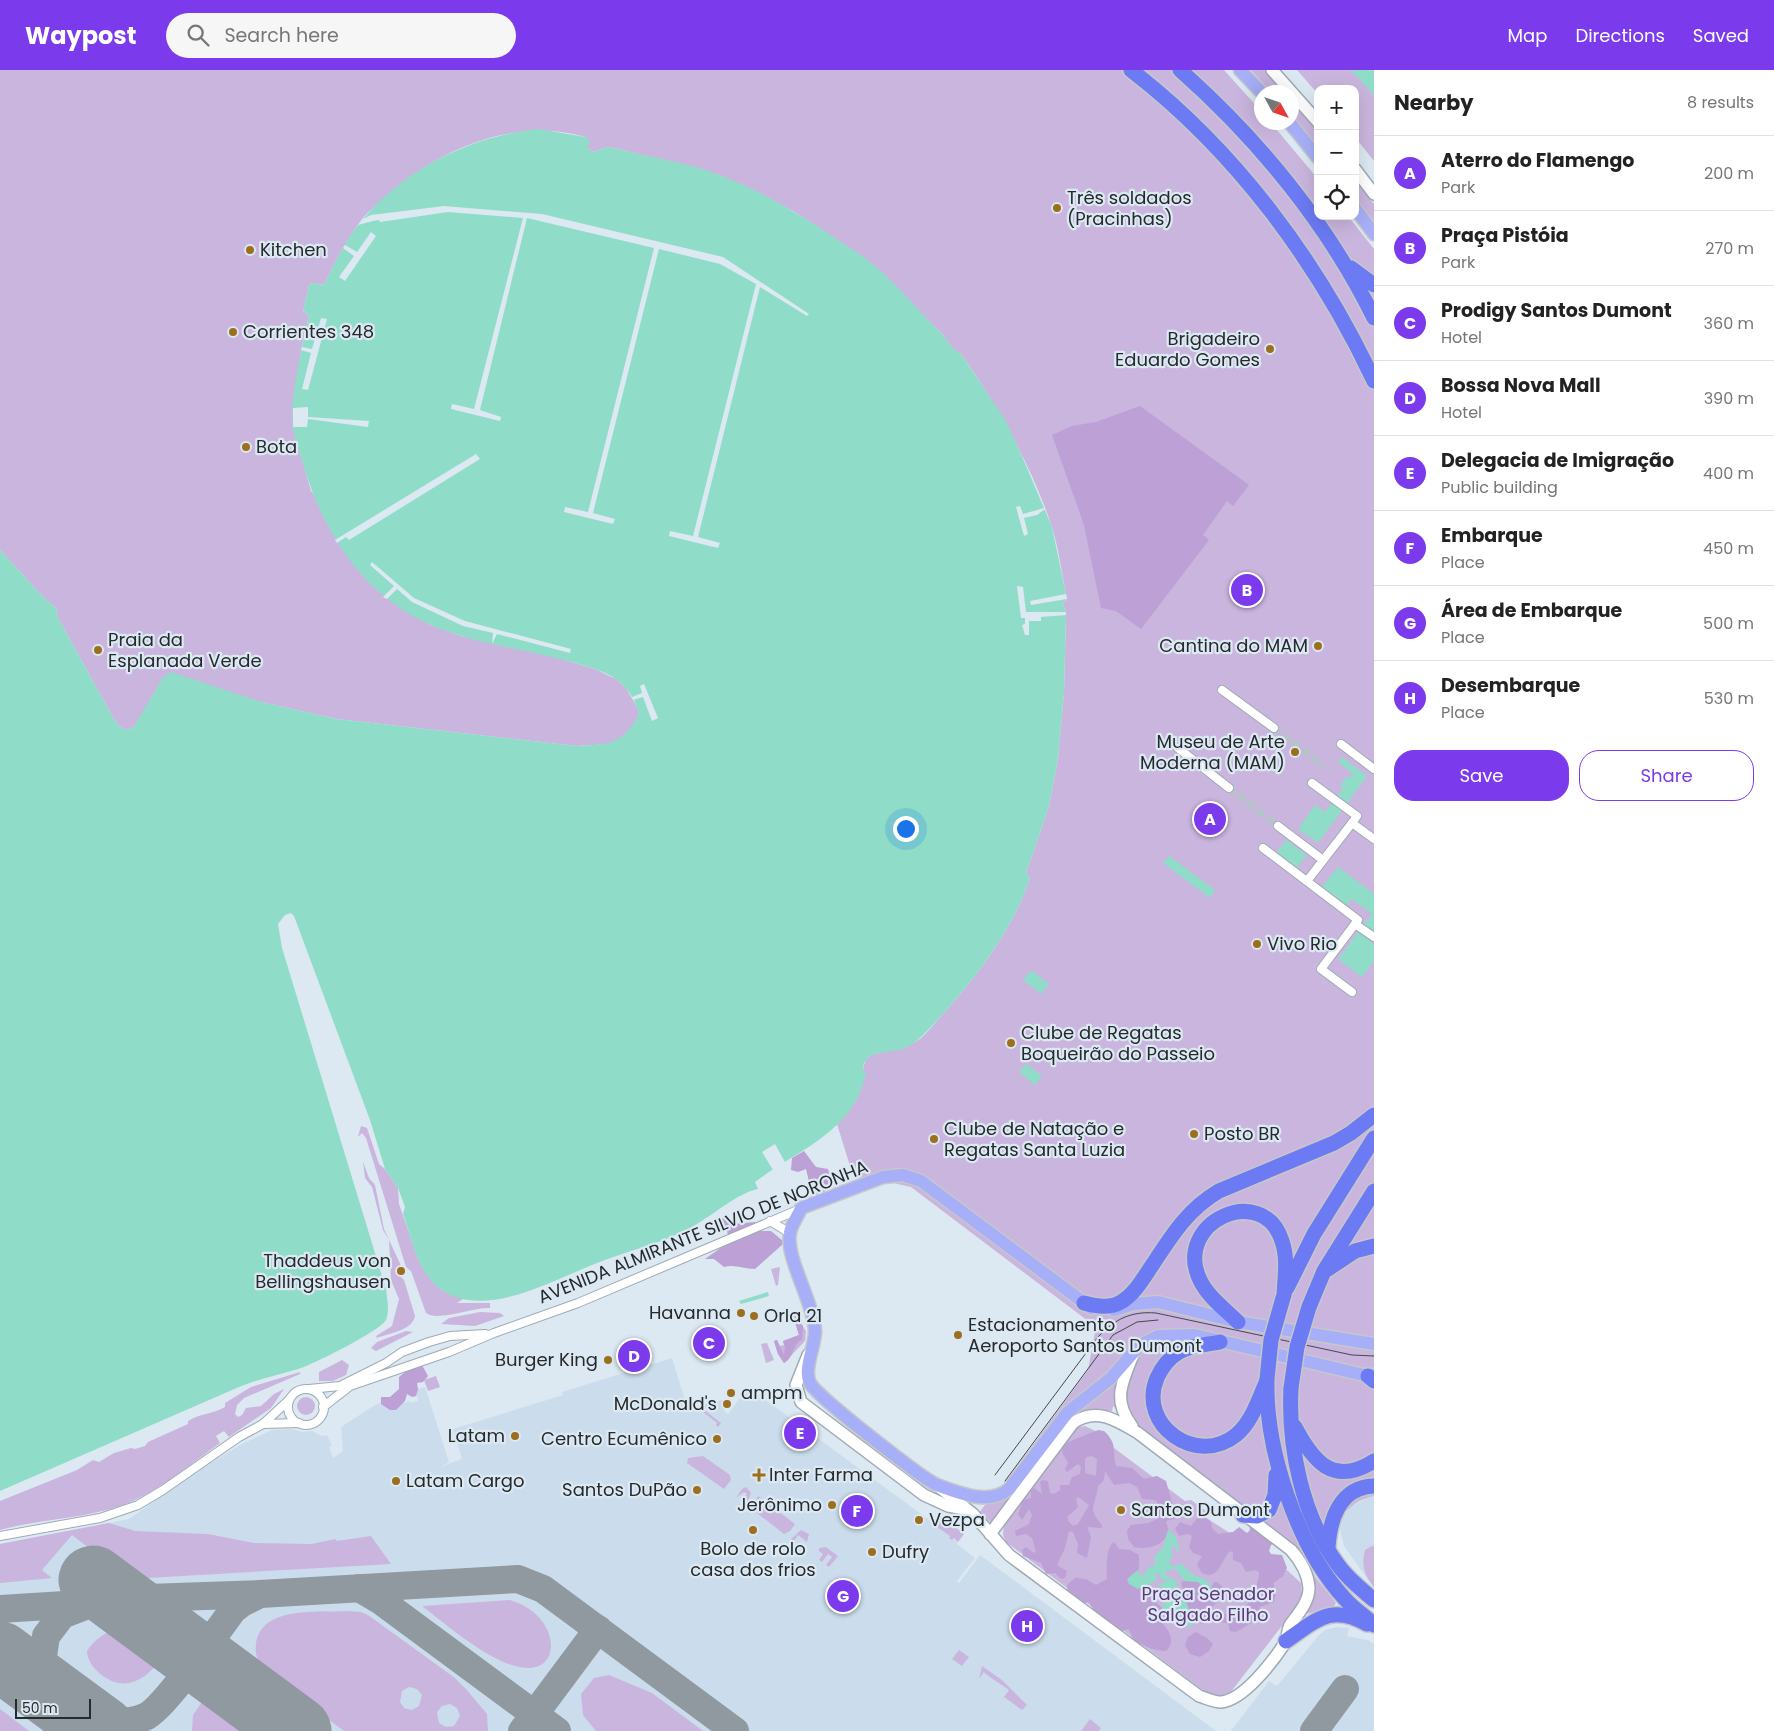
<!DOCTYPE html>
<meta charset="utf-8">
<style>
body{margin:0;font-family:Poppins,sans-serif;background:#f6f6f6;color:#222}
.controls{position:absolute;right:15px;top:15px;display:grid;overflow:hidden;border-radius:10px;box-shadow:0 5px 20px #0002}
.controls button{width:45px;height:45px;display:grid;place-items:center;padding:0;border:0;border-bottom:1px solid #e0e0e0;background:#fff;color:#222;font:25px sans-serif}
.compass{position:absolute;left:1254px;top:15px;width:45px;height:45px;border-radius:50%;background:#fff;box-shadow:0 5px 20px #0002;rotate:130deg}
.scale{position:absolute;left:15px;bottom:12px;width:76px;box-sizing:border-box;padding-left:5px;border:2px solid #252a2d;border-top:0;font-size:14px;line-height:18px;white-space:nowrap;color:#252a2d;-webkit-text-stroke:4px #dce8f2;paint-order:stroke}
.you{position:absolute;left:905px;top:758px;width:18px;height:18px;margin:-12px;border:4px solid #fff;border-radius:50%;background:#1a73e8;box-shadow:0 0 0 8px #1a73e833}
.badge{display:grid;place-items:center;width:32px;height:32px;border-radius:50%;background:#7c3aed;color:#fff;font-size:16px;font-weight:700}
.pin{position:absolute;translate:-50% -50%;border:2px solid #fff;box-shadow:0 1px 5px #0006}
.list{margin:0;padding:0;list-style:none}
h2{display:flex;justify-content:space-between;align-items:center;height:65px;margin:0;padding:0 20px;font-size:21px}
h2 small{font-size:16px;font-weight:400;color:#767676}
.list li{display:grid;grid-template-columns:32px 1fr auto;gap:15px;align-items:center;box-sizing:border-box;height:75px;padding:0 20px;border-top:1px solid #e0e0e0}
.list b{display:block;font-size:19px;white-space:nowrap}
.list p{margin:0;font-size:16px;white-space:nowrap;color:#767676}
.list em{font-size:16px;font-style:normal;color:#767676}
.actions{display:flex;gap:10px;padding:15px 20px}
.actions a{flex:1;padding:11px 0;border:1px solid #7c3aed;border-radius:20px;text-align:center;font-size:18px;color:#7c3aed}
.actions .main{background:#7c3aed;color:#fff}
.icon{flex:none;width:28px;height:28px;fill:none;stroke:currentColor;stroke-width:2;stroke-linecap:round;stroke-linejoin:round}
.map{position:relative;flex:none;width:1374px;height:1661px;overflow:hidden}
header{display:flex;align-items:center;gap:30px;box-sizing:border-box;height:70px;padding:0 25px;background:#7c3aed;color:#fff}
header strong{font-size:24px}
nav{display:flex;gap:28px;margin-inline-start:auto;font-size:18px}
.search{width:350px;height:45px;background:#f6f6f6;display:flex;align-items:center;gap:12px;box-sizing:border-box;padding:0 18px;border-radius:28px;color:#767676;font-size:19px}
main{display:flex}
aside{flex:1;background:#fff}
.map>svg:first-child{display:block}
.built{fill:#cbddec}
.green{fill:#cab5de;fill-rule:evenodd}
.forest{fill:#bca0d6;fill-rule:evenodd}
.water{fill:#8fddc9}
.pier{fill:#dce8f2}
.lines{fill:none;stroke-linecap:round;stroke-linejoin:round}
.taxiway{stroke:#9098a0;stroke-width:28}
.runway{stroke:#9098a0;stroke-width:69}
.street-tunnel{stroke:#b7c2cb;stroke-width:8;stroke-dasharray:8 4;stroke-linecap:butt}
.street-casing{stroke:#9faab4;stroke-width:10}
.secondary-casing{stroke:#9faab4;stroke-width:14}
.primary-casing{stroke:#c6c8c8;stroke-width:15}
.highway-casing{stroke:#c6c8c8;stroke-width:18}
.street{stroke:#fff;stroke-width:8}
.secondary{stroke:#fff;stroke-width:11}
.primary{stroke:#a7aff8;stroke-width:12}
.highway{stroke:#6c7af3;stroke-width:15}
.tram{stroke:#43494d;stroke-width:1}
.highway-bridge-casing{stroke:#c6c8c8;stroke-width:18;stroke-linecap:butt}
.highway-bridge{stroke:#6c7af3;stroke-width:15}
.poi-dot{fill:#9b6f1e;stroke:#dce8f2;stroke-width:2}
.labels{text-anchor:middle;stroke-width:4.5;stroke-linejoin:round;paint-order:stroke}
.poi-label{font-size:18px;fill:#252a2d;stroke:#dce8f2;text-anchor:start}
.street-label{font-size:18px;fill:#252a2d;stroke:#dce8f2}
.park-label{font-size:18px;fill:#5d397b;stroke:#dce8f2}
</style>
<header>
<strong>Waypost</strong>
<div class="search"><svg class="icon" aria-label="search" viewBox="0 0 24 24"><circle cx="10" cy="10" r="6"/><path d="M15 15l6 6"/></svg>Search here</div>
<nav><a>Map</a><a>Directions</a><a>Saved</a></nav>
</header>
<main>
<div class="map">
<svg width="1374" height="1661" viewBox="0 0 1374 1661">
<rect width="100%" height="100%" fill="#dce8f2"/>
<!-- built -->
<g class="built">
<path d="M672,1288l16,52 34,-10 3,12 3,2 20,-27 203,149 1,4 1,-2 5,4 -1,2 18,14 -18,23 2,2 21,-28 236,176h-1216v-187l129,-25 80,-55 33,-20 30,-14 20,-1 10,3 10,-1 10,5 5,-1 5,11 -3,1 4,11 10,-7 -2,-24 34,-22 18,-8 2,9 15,-5 1,2 7,-2 -3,-11 10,-3 24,75 -9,5 22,-8 -9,-30 110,-34 -1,-3z"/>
<path d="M1374,1424v94l-30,-42 -4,-17 3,-12 7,-10z"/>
<path d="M1337,1557l12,1 -2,8 21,4 6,4v87h-143l38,-50 8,5 42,-51 6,-5z"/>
</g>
<!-- green -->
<g class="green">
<path d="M0,0h1224l37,41 1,11 9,1 47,56v37h30l26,33v1247c-23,5 -26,16 -42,29 -10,9 -21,17 -32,25l16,28 20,25 -2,3 -31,9 3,-54 -7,-11 -8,-1 -178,-143 -1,5 -20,-1 -15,5 -85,108 -13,-10 6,-8 22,-9 83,-109 -19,15 -65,83 -2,-1 84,-114 8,-43 -185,-140 -26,-6 -31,-2 -17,-55 20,-26 8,-26h-2c1,-6 1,-11 5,-15 8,-7 35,-4 53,-19 8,-7 15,-17 23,-25 35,-40 69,-84 86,-135l-4,-5 23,-67 9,-48 6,-65 2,-78 -3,-12 4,-4c-5,-24 -8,-49 -15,-72 -21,-62 -53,-119 -91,-173l-7,-3 -11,-16 -83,-80 -67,-44 -74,-36 -105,-27 -7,-1 -13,5 -7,-4 -1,-11c-72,-20 -146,11 -199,59 -8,7 -18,15 -25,23 -15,20 -27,43 -38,66l-12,-2 -3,2 -6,26 6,4 -8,35 -8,58v19l18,64 118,133 32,12 87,19 47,14 21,10 10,9 11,19 2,7 -7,14 -10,9 -12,7 -33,2 -240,-27 -76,-17 -122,18 -6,8 -7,2 -7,-4 -7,-10 -54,-98 -2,-10 -12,-10 -44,-48z"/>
<path d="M1251,0h14l21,22h-15z"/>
<path d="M1297,0h77v91l-19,-24v-48h-37v5z"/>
<path d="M1292,29l26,30v20l-26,-32z"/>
<path d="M1355,110l19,24v19l-19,-26z"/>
<path d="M361,1056l6,2 12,36 6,5 13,19 1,16 19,55 22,30 23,10 -6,4h33v5c-17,-1 -52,14 -64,5l-15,-42 -5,-4 -40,-129 -4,-5 -4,4z"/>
<path d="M363,1092l6,16 6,7 9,44 18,39 -3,7 5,5 11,36c-3,15 -26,17 -38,22l-1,-2 16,-10 7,-27 -8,-19 -2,-40 -6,-10 -11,-43 -7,-9z"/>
<path d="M780,1197l-2,18 -2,1 -5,-17z"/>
<path d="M480,1242l20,1 4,3 -29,10 -34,-2 8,-6z"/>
<path d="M794,1243l12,18 -1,10 -21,22 -6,-9 -4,-13 3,-1 2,6 5,-1 -1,-4 16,-6 -7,-21z"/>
<path d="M406,1261l7,1 -37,19 -5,-3 6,-6z"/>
<path d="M767,1273l7,17 -8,3 -5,-19z"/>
<path d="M342,1290l7,5 -3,10 -13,6h-14v-9z"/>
<path d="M300,1302v2l-56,24 -7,7 -2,9 3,3 4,-2 4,-7 15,-2 13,-12 10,-5 -13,19 -42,29 -5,-6 -8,5 4,7c-30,21 -62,49 -97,62 -39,14 -83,14 -123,25v-29l77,-31 16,-10 6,2 15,-9 17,-5 4,1 10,-3 3,-4 40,-18v-3c12,-8 26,-7 37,-14v-4l26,-16z"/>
<path d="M436,1306l4,11 -12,4 -4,-11z"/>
<circle cx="306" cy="1336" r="9"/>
<path d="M708,1334l-4,6 17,13 -3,4 -2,-2 1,-2 -20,-16z"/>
<path d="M1085,1356l23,11 2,8 75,56 6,-1 14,10v7l83,54 13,12 1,12 -4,10 -68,88 -15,4 -10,-5 -199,-150 -3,-7 1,-13 71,-94z"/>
<path d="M703,1386l27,19 1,5 -7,9 -37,-26 1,-5z"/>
<path d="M746,1417l5,6 -5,12 -5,-3 6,-8 -3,-2 -8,6 6,-9z"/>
<path d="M758,1426l37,28 -5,7 -6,3 -32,-25z"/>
<path d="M939,1448l10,4 15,12 -6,8 -4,-4 -2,2 -3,-2 1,-2 -16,-11z"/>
<path d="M109,1453l26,8 73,3 46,9 58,1 23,-5 2,2 34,-5 20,28 -261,15 -58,-44 -30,35 10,8 -52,5v-39z"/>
<path d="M801,1460l8,4 -2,8 -9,-7 -4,6 -3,-2z"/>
<path d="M1372,1476h2v41c-10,-11 -13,-23 -9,-37z"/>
<path d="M826,1477l12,9 -9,11 -3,-2 6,-8 -4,-3 -6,8 -3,-2 4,-6 -4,-3v-3z"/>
<path d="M510,1530c52,15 54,77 9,67 -31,-6 -72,-42 -97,-61z"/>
<path d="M347,1541l14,1 7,3 87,63 11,11 21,25 1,17h-144l-75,-56c-9,-8 -15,-19 -13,-31 5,-39 62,-31 91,-33zM409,1617l8,2 5,6 -3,11 -7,4 -8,-2 -4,-6 2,-11zM450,1634l7,4 3,8 -6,10 -8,1 -7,-4 -2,-11 5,-6z"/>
<path d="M120,1559l42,30c-16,19 -35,34 -59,17 -9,-7 -15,-13 -16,-25 7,-11 20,-21 33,-22z"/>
<path d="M959,1580l10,7 -7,9 -10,-7z"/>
<path d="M982,1596l20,14 25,25 -5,5 -18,-13 5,-7 -22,-15 -3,-3 -5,7z"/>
<path d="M609,1605l43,18 51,38h-107l-13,-16 -2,-21 13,-16z"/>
<path d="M204,1629h2l43,32h-57l1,-16z"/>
<path d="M0,1639l29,22h-29z"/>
<path d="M1090,1649l11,9 -2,3h-18z"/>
</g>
<!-- forest -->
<g class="forest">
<path d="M1140,336l109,79 -16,21 -6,-5 -24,34 6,5 -68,89 -25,-18 -15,-3 -17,-83 -32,-90 20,-9 24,-4z"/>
<path d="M804,1081l12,16 12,2c4,10 2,21 -8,26l-8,-1 -6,-25 -8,3 -7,-2 1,-12z"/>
<path d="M721,1147l12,7 22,-2 3,9h13l12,10v3l-28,25c-12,0 -20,-5 -31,-2l-10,-8h-9l17,-12 6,-12 -1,-4 -6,-1 -7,-5z"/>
<path d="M799,1251l4,5 -1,13c-10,6 -8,19 -18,24l-6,-9 -4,-13 3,-1 7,15 1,-8 -2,-6 16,-6 -3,-10z"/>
<path d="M422,1295l6,11 -5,6 -6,1 1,6 -2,7 -4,1 -5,-3 -2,7 -9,9h-6l-9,-6v-7h9l9,-8v-12l11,-9z"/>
<path d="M1098,1360l6,1c14,13 8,20 12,35l16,2 12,11 13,-3 9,5 10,36 -1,2 -9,2 3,11c-6,14 -21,18 -35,15l-6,-8 -1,-8 4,-6 17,-2 9,-4 3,-13 -5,-6 -13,-1 -5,-12 -8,-4 -15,2 -9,-14 -1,9 -6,6c-2,20 -12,21 4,39v3l-15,-1 4,10 -4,21 -10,-5 1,-9 -5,-12 -4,-1 -4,17 -8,17 10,6 -2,7 -4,1 -6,-6 -9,1 -5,-11 -18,-7 -1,-6 4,-3 8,6 2,-1 -4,-14 -6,-4 -10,2 -1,-5 14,-7 3,-9 -3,-6 -7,11 -4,-6 5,-14 8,-2v-8l3,-2 8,6 -2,-12 3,-2 5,1 2,12 4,1 6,-4v-5h9l3,-8 8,-3 1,-7 -3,-3 -11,8 -2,-3 3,-6c-1,-4 -5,-7 -6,-11 -2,-11 27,-17 36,-22zM1087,1387l5,-1 5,3 -1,17 -11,-3v-14zM1078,1427l11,8 -11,19 -5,2 -4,-4 -2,-5 11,-10 -2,-8z"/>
<path d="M1203,1446l8,6 1,6 6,6 15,-2 6,-5 8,6 3,-3 -1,-6 27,18 -5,3 -2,6 2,3 11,1 5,13 -4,8 -10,7 3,10 -2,9 -14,5 -7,15 -17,10 -6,-1 -2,-8h-5l-6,-6 3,-4 16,2 9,-6c5,-11 14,-24 14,-37l-4,-2 -9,2 -5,-9 -8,-3v-7l-3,-2c-9,9 -11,30 -28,22l-5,-8 5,-9 -9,-3 -4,-6 3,-11 -4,-2 -9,2 -4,-7 5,-7 11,4 7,-9z"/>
<path d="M1114,1472l5,7 11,1 9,5v14l-4,6 2,12 17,5 3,11 8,8 -2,13c7,8 13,18 3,27 -9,0 -25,-5 -32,-11 -4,-4 -2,-7 -6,-11l-9,3 -24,-19 -6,-11 -8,2 -13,-11 -1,-8 8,-7 11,1 10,6 11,-6c0,-10 -2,-31 7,-37z"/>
<path d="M1184,1510h12l15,8 3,-6h3l6,5 -1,10 -9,9 -9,18 -10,-2 -11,-27 1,-4 -3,-8z"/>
<path d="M1196,1562l11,6 6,6 -4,7 -9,6 -10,-3 -5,-9 3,-8z"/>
</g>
<!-- water -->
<g class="water">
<path d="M1351,0h23v25z"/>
<path d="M538,59l48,8 4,4 -3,7 7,4 13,-5 7,1c34,9 71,14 103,26 52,19 100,52 145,82 28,19 54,53 79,77 7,7 10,16 20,21l45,67 16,35 30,71 15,72 -4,4 3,12 -2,78 -6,65 -9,48 -23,67 4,5c-17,51 -51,95 -86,135 -11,11 -20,23 -33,32 -13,9 -32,4 -44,13v4h-3l-1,9 3,1c-11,60 -69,78 -111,110l3,7c-21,4 -47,28 -68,39 -29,16 -63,23 -93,35 -42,16 -114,59 -158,25 -22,-17 -27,-49 -36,-74l2,-7 -7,-19 -13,-19 -15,-49 -76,-204 -3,-3 -6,2 -7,9 4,24 104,341c1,10 4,21 0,31 -6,11 -74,45 -88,49 -20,6 -40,10 -59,18l-239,104v-941l44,48 12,10 2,10 54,98 7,10 7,4 7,-2 30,-51 8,-5 90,30 76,17 240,27c32,-2 46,-1 62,-32 -3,-13 -11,-26 -22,-34 -12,-9 -28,-13 -42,-17 -48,-14 -99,-18 -146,-39 -67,-30 -106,-92 -126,-160 -3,-12 -9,-25 -10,-37 -4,-27 10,-84 16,-112l-6,-4 6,-26 3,-2 12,2c11,-22 22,-47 39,-66 45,-52 107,-82 175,-90z"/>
<path d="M1342,687l25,19 -49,67 -20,-14 17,-24 10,7 18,-24 -3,-3 7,-9 2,2 4,-4 -15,-12z"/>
<path d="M1286,770l21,15 -11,13 -20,-15z"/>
<path d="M1169,786l46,34 -5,8 -47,-35z"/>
<path d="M1338,797l36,27v37l-6,8 6,5v17l-12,16 -24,-18 34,-45 -20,-15 -5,6 -25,-18z"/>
<path d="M1031,900l18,14 -8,10 -18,-14z"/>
<path d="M1026,994l16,12 -7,9 -16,-13z"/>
<path d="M768,1222l1,4 -28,8 -2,-3z"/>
<path d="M1168,1460c9,5 10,12 11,22l-3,-1 -1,-6 -4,2 2,7 -4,9 4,3 9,-2 10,10 14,6 6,7 -6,3 -8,-8 -14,-1 -9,-13 -10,4 2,4 10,5v10l6,4 11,27 -3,5 -6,-1 -14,-12 -6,1 -3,-8 7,-11 -3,-6 -9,-6 9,-2 -1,-3h-5v-6l-6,1 3,3 -3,5 -16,7 -9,-5 -2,-5 11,-9 2,5h4l4,-7 7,-3 -1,-6 5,-8 3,-1z"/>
</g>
<!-- pier -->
<g class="pier">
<path d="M444,136l98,8 181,43 86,57 -2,2 -47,-29 -62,250 22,6 -2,5 -49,-12 1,-5 23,5 63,-252 -36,-20 -61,-15 -66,264 22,6 -2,5 -49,-12 1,-5 23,5 66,-264 -127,-30 -47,192 21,7 -1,4 -49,-12 1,-5 22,5 49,-191 -75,-6 -68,10 -1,-2 -6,1 -15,4 5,-6 8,-4z"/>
<path d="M371,162l5,4 -31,45 -6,-4 15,-21 -11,-8 2,-3 12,7z"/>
<path d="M321,248l6,1 -19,71 -6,-1 9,-36 -10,-3 1,-3 10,2z"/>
<path d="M308,337v10l61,4 -1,6 -60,-8 -1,8h-14v-19z"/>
<path d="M476,384l4,5 -131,81 -3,-3 -9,6 -2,-3z"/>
<path d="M1020,436l3,8 21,-6 1,1 -8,6 -13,3 4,16 -4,2 -8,-29z"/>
<path d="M372,492l42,36 51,23 106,28 -1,4 -73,-19 -5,10 1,-11 -30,-7 -51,-24 -15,-13 -10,10 -4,-2 11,-11 -24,-21z"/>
<path d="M1017,516l6,1 3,25h40v3l-25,2v4h-12v14h-4l-3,-10 3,-1v-6h-4z"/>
<path d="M1066,524l1,5 -36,6 -1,-4z"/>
<path d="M644,614l14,34 -6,3 -9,-24 -10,3 -1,-3 10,-4 -2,-7z"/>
<path d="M775,1074l10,18 -12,8 -11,-18z"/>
</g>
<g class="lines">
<!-- taxiway -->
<g class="taxiway">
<path d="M359,1518l22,13 176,130"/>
<path d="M0,1539l81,-5"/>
<path d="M214,1564c-3,23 7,37 23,51"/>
<path d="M63,1632l-11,-13 -6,-11 -4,-15 4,-27 16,-21 31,-12 26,-4 141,-5 258,-15 25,10 192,142"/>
<path d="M84,1648c20,4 42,7 61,-1 20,-9 72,-86 88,-107l9,-7 18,-9"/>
<path d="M522,1661l76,-102"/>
<path d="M1314,1661l31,-42"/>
</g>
<!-- runway -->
<g class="runway">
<path d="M93,1510l204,151"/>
<path d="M0,1586l102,75"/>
</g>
<!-- street-tunnel -->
<g class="street-tunnel">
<path d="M1274,658l50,38"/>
<path d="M1229,718l49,38"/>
</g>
<!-- street casing -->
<g class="street-casing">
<g id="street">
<path d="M1222,620l52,38"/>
<path d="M1341,674l33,25"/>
<path d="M1178,678l51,40"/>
<path d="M1312,713l45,33 -5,7"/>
<path d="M1278,756l45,34"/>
<path d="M1263,778l95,72 -37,49 31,23"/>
<path d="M1307,811l45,-58 22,16"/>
<path d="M1355,854l19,13"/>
<path d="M770,1151l20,12"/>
<path d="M309,1319l31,-3 46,-23 16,-11 27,-10 21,-6 35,-2"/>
<circle cx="306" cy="1337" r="18"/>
<path d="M323,1337l27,-21 99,-34 45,-19 84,-30 222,-94"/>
<path d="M263,1354l36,-1"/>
<path d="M0,1466l100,-18 38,-13 25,-15 76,-53 24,-13 26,-24"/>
</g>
</g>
<!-- secondary casing -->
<g class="secondary-casing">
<g id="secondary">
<path d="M1272,0l46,52"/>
<path d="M1355,99l19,25"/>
<path d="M808,1285l-12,30 5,17 123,93 24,11 17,3"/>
<path d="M1132,1356c-20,-26 -10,-43 1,-71"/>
<path d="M939,1417l34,27 36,41 190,141c7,2 14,6 22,6 23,-2 52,-41 64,-59 3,-5 2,-13 5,-18 8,-11 19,-23 19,-37 -1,-15 -9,-28 -18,-38l-153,-117c-20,-12 -42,-27 -65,-10l-83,111"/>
</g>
</g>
<!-- primary casing -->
<g class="primary-casing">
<g id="primary">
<path d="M1240,0l22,23"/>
<path d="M1289,52l29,36"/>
<path d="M1355,138l19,26"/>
<path d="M1091,1238l-170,-127 -18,-6 -20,2 -82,31c-3,8 -10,17 -11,25 -5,24 24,70 25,98 0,16 -12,38 -5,52 6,13 113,96 127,102 22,8 52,21 72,4l59,-77 43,-34 29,-33 18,-9 37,-1 173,41 6,-1"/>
<path d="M1114,1240l20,-6 24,-2 80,20 136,22"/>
</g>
</g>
<!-- highway casing -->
<g class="highway-casing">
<g id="highway">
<path d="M1131,0c105,81 187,192 243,311"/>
<path d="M1180,0c78,69 148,154 194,248"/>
<path d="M1351,198l23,17"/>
<path d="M1328,1199l27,-18 19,-5"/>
<path d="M1287,1218l27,-54 60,-96"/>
<path d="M1084,1233c11,3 26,6 37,-1 14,-8 23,-25 32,-38 19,-29 35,-55 66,-73l115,-48 17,-10 23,-18"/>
<path d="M1309,1237l15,-36 50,-80"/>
<path d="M1238,1252c-13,-13 -30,-25 -38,-42 -28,-58 63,-99 82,-39 6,17 3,36 2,54"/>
<path d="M1220,1272c-14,3 -29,3 -41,10 -10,6 -17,15 -22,26 -20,47 40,89 79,57 16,-13 22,-35 30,-52"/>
<path d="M1368,1306l6,5"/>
<path d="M1267,1309c-2,70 30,168 78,220 9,10 20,17 29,26"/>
<path d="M1291,1318c-3,59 11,128 47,177 10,14 23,24 36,35"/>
<path d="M1295,1357c18,34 38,60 79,34"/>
<path d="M1243,1445l14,1 12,-6 6,-15 1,-20"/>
<path d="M1328,1477c2,-28 12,-60 46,-61"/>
<path d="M1286,1571c29,-20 45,-38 81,-17"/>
</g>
</g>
<!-- street -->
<use href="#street" class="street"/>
<!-- secondary -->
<use href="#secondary" class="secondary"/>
<!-- primary -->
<use href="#primary" class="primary"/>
<!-- highway -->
<use href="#highway" class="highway"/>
<!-- tram -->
<g class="tram">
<path d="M995,1405l103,-138c17,-18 33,-26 58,-24l196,42 22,1"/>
<path d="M1005,1411l108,-146 24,-13 21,-2"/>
</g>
<!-- highway-bridge casing -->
<g class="highway-bridge-casing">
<g id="highway-bridge">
<path d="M1267,1309l4,-39 12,-42"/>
<path d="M1291,1318l6,-41 12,-40"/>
</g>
</g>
<!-- highway-bridge -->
<use href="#highway-bridge" class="highway-bridge"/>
</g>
<!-- markers -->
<g class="poi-dot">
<circle cx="1057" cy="138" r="5"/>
<circle cx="250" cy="180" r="5"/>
<circle cx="233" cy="262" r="5"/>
<circle cx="1270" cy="279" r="5"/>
<circle cx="246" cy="377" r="5"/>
<circle cx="1318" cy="576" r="5"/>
<circle cx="98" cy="580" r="5"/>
<circle cx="1295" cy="682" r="5"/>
<circle cx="1257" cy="874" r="5"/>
<circle cx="1011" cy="973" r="5"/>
<circle cx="1194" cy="1064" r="5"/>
<circle cx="934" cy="1069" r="5"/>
<circle cx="401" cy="1201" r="5"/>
<circle cx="741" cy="1243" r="5"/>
<circle cx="754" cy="1246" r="5"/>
<circle cx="958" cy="1265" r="5"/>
<circle cx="608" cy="1290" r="5"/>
<circle cx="731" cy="1323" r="5"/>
<circle cx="727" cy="1334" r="5"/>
<circle cx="515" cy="1366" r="5"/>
<circle cx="717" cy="1369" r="5"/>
<path d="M756.5 1397.5h5v5h5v5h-5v5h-5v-5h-5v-5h5z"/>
<circle cx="396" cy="1411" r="5"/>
<circle cx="697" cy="1420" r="5"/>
<circle cx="832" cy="1435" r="5"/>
<circle cx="1121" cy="1440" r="5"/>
<circle cx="919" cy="1450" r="5"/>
<circle cx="753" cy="1460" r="5"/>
<circle cx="872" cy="1482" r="5"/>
</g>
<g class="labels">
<!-- poi labels -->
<g class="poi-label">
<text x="1067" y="134">Três soldados<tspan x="1067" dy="21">(Pracinhas)</tspan></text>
<text x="260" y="186">Kitchen</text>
<text x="243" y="268">Corrientes 348</text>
<text x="1260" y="275" text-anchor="end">Brigadeiro<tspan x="1260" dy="21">Eduardo Gomes</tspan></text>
<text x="256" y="383">Bota</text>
<text x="108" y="576">Praia da<tspan x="108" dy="21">Esplanada Verde</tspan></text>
<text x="1308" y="582" text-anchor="end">Cantina do MAM</text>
<text x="1285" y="678" text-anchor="end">Museu de Arte<tspan x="1285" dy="21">Moderna (MAM)</tspan></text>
<text x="1267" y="880">Vivo Rio</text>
<text x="1021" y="969">Clube de Regatas<tspan x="1021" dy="21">Boqueirão do Passeio</tspan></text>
<text x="944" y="1065">Clube de Natação e<tspan x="944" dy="21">Regatas Santa Luzia</tspan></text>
<text x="1204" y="1070">Posto BR</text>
<text x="391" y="1197" text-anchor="end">Thaddeus von<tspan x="391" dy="21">Bellingshausen</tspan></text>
<text x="731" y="1249" text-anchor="end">Havanna</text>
<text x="764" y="1252">Orla 21</text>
<text x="968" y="1261">Estacionamento<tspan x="968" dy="21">Aeroporto Santos Dumont</tspan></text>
<text x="598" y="1296" text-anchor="end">Burger King</text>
<text x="741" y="1329">ampm</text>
<text x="717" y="1340" text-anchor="end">McDonald's</text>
<text x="505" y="1372" text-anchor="end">Latam</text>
<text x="707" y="1375" text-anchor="end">Centro Ecumênico</text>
<text x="769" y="1411">Inter Farma</text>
<text x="406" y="1417">Latam Cargo</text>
<text x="687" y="1426" text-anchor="end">Santos DuPão</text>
<text x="822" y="1441" text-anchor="end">Jerônimo</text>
<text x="1131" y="1446">Santos Dumont</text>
<text x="929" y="1456">Vezpa</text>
<text x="753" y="1485" text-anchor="middle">Bolo de rolo<tspan x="753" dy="21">casa dos frios</tspan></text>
<text x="882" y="1488">Dufry</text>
</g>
<!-- street labels -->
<g class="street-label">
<text transform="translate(703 1162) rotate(-22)" y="6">AVENIDA ALMIRANTE SILVIO DE NORONHA</text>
</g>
<!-- park labels -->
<g class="park-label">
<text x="1208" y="1530">Praça Senador<tspan x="1208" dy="21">Salgado Filho</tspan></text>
</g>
</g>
</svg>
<div class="controls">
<button>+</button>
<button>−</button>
<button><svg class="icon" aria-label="locate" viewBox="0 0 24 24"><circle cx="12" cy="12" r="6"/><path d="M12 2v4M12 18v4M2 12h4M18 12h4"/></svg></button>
</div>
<svg class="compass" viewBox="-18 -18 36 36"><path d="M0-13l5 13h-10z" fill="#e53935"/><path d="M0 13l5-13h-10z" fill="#767676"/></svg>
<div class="scale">50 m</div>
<div class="you"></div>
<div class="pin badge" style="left:1210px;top:749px">A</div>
<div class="pin badge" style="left:1247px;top:520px">B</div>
<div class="pin badge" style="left:709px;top:1273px">C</div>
<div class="pin badge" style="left:634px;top:1286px">D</div>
<div class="pin badge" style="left:800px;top:1363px">E</div>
<div class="pin badge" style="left:857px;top:1441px">F</div>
<div class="pin badge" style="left:843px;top:1526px">G</div>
<div class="pin badge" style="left:1027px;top:1556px">H</div>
</div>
<aside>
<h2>Nearby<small>8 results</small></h2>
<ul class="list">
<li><span class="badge">A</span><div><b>Aterro do Flamengo</b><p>Park</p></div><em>200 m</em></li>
<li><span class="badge">B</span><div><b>Praça Pistóia</b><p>Park</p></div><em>270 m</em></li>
<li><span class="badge">C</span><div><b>Prodigy Santos Dumont</b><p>Hotel</p></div><em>360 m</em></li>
<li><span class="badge">D</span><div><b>Bossa Nova Mall</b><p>Hotel</p></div><em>390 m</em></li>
<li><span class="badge">E</span><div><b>Delegacia de Imigração</b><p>Public building</p></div><em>400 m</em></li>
<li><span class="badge">F</span><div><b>Embarque</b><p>Place</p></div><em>450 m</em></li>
<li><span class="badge">G</span><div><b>Área de Embarque</b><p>Place</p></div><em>500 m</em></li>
<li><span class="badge">H</span><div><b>Desembarque</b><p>Place</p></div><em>530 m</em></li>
</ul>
<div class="actions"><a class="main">Save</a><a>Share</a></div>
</aside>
</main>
